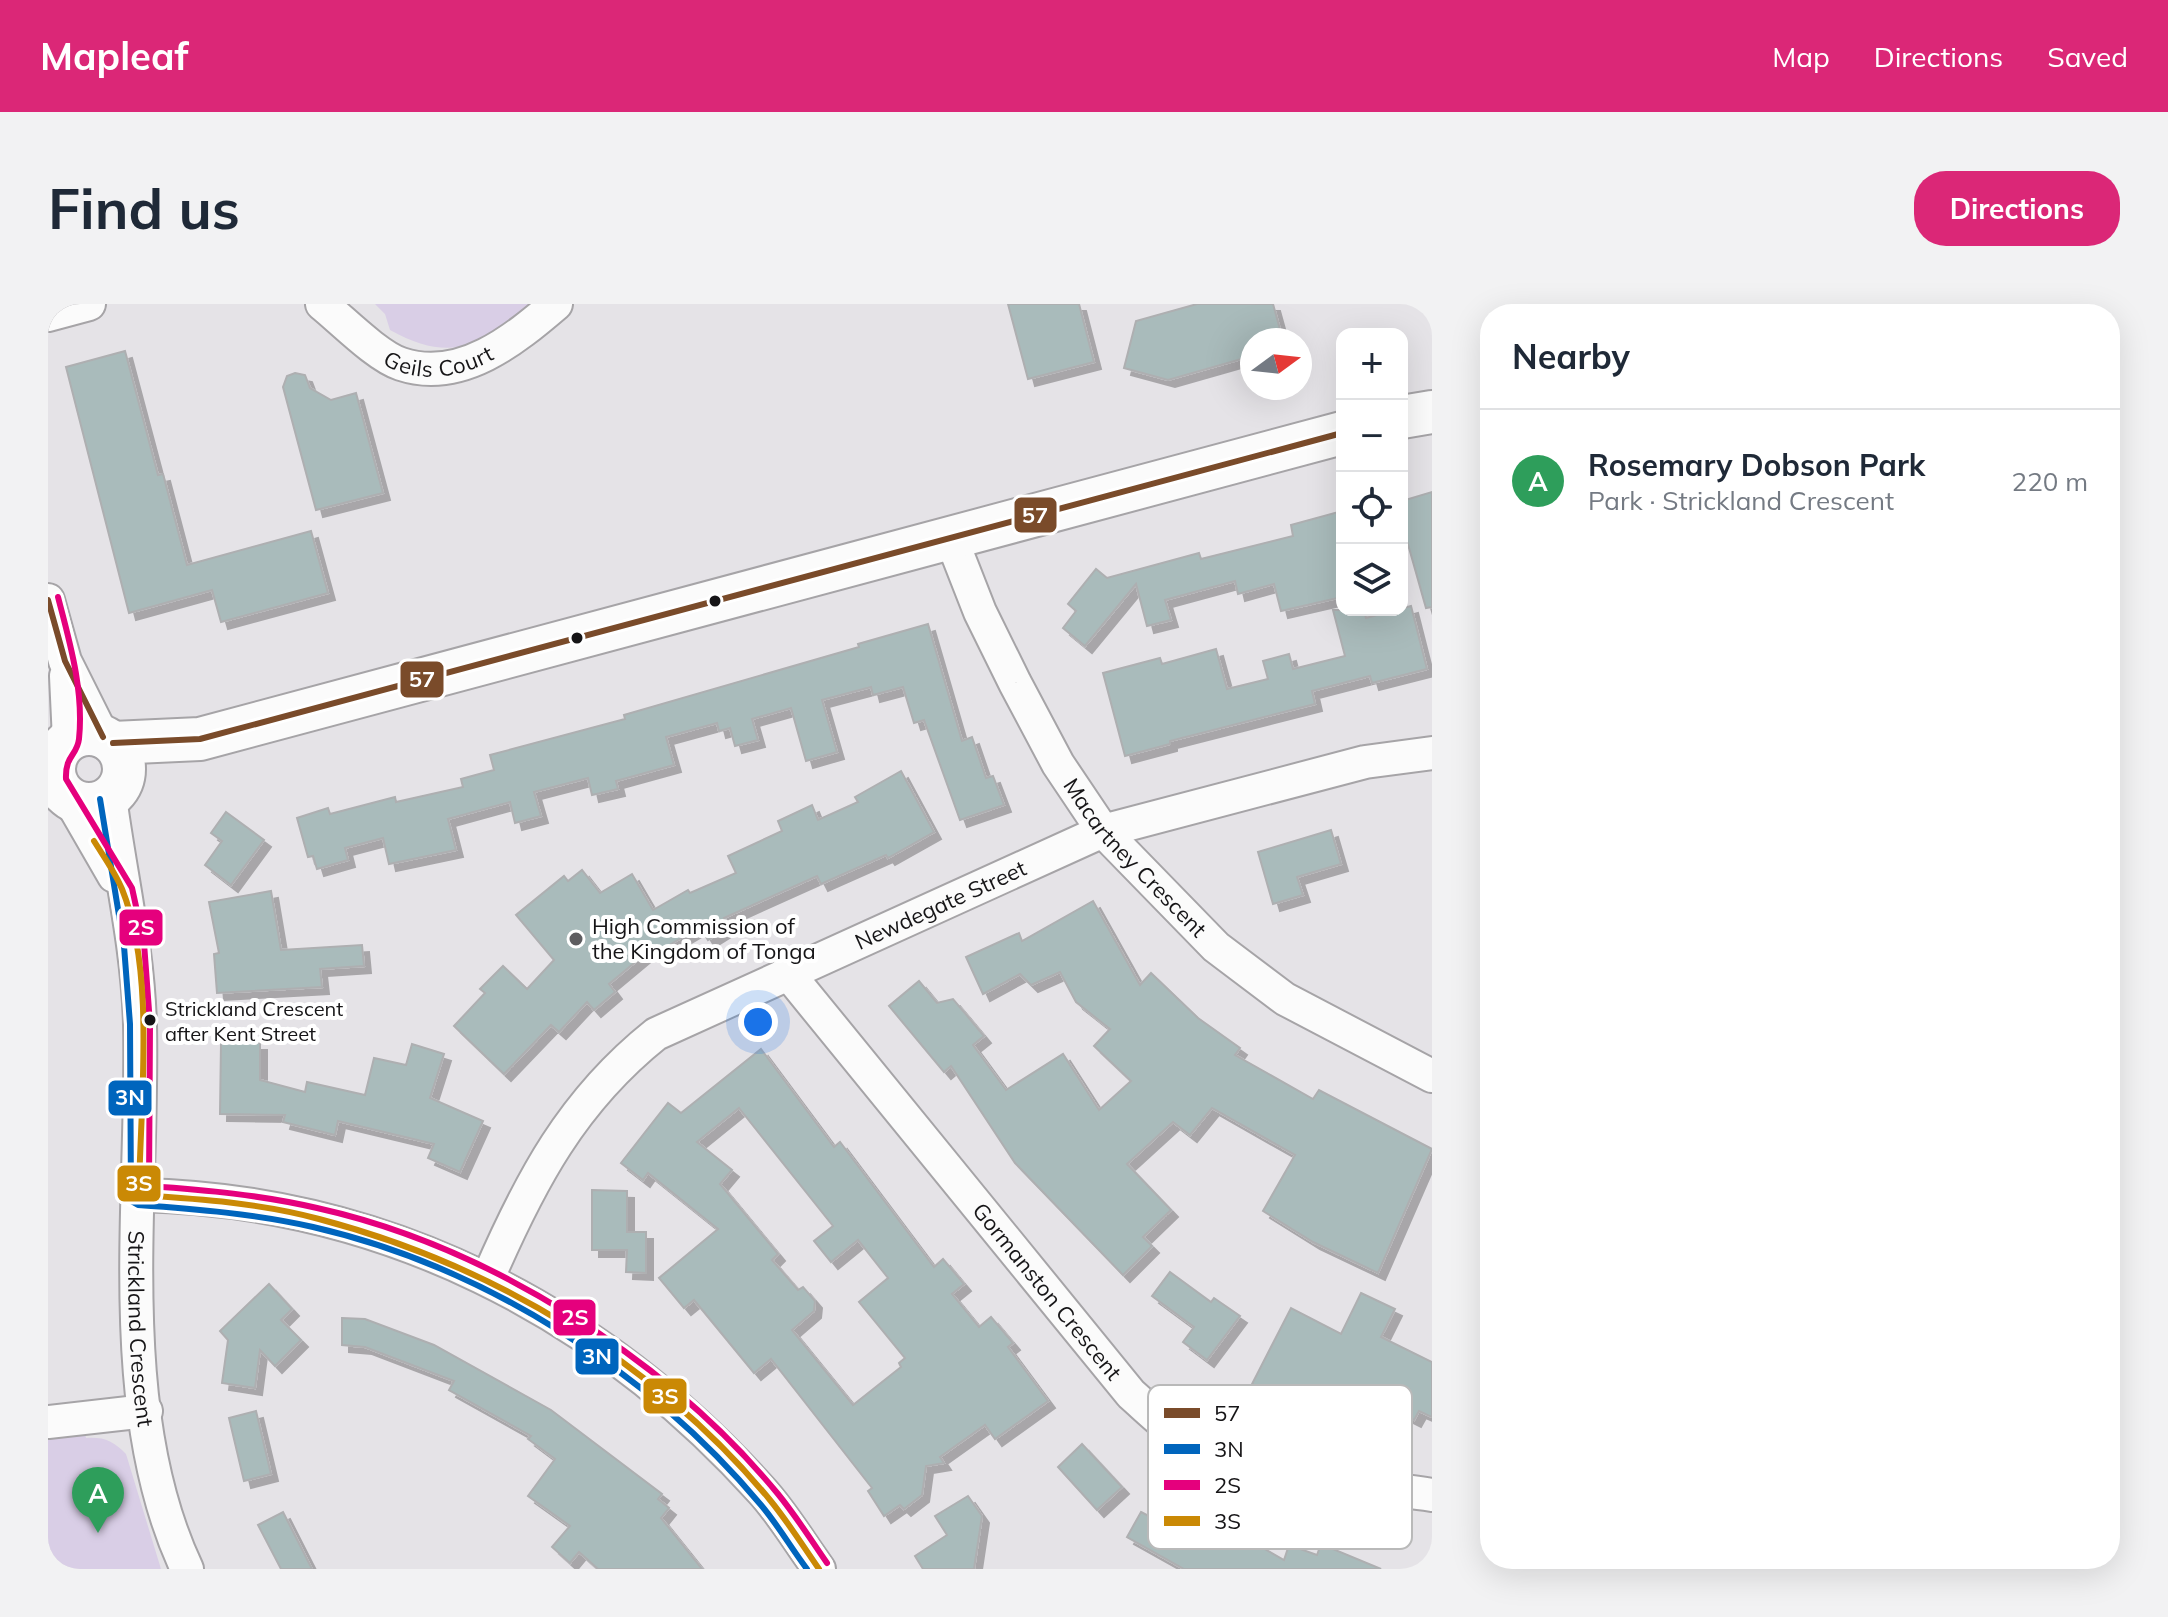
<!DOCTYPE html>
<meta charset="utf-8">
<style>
body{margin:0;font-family:Mulish,sans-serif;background:#f2f2f3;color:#1f2937}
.controls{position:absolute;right:24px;top:24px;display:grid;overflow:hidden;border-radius:16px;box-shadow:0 8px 32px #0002}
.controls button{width:72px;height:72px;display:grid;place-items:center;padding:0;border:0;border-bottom:2px solid #e0e1e3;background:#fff;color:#1f2937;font:40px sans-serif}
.compass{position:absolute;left:1192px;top:24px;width:72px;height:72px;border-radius:50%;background:#fff;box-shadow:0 8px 32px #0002;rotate:75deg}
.you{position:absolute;left:710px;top:718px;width:28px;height:28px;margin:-20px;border:6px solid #fff;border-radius:50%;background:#1a73e8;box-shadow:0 0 0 12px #1a73e833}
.badge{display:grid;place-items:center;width:52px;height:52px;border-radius:50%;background:#db2777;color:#fff;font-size:26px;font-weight:700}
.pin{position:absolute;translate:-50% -66px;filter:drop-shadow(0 2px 4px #0008)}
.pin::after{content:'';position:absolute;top:42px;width:28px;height:24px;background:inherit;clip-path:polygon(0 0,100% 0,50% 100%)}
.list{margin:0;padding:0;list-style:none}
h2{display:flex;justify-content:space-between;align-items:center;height:104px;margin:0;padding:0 32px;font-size:34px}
h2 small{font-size:26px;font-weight:400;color:#747a83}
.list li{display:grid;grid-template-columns:52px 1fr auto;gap:24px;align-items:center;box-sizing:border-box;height:144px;padding:0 32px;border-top:2px solid #e0e1e3}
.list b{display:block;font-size:30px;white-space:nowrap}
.list p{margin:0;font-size:26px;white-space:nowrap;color:#747a83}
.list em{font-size:26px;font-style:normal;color:#747a83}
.icon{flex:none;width:44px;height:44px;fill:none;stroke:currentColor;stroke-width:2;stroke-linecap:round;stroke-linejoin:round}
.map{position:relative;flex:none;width:1384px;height:1265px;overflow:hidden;border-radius:32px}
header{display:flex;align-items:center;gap:48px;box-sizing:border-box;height:112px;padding:0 40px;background:#db2777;color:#fff}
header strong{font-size:38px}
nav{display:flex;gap:44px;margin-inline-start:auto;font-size:28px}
.intro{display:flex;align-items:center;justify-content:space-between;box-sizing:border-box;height:192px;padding:0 48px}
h1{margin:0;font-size:56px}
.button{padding:20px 36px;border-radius:32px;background:#db2777;color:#fff;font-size:28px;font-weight:700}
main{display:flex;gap:48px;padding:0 48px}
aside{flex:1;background:#fff;border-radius:32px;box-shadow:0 8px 32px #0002}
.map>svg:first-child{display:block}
.green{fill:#d9cee6}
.building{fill:#a9bbbb;stroke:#aeafb1;stroke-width:2;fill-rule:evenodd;filter:url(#shadow)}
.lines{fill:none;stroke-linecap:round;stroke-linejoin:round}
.minor-casing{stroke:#a6a4a7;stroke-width:36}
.major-casing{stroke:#a6a4a7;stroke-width:46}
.minor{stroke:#fbfbfb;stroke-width:32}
.major{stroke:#fbfbfb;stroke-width:42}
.bus-1-casing{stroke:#fff;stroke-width:12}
.bus-2-casing{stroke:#fff;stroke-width:12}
.bus-3-casing{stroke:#fff;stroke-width:12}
.bus-4-casing{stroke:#fff;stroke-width:12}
.bus-1{stroke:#7a4b2a;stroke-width:6}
.bus-2{stroke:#0065bd;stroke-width:6}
.bus-3{stroke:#e5007d;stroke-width:6}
.bus-4{stroke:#ca8905;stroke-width:6}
.bus-dot{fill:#161517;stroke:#fff;stroke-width:3}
.poi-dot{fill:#5e5d60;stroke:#fff;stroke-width:3}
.labels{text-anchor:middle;stroke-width:8;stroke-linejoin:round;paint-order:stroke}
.bus-label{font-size:20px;fill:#161517;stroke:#fff;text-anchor:start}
.street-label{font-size:22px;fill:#161517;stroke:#fff}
.poi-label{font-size:22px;fill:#161517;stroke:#fff;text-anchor:start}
.key{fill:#fff;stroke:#b9b9b9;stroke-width:2}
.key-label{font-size:22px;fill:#161517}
.line-badge{stroke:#fff;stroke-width:3}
.badge-label{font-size:22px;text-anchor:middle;font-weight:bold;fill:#fff}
</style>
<header>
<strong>Mapleaf</strong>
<nav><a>Map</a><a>Directions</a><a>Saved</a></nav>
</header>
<div class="intro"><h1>Find us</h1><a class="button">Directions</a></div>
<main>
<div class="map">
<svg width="1384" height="1265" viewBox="0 0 1384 1265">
<defs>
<filter id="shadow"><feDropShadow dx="7" dy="7" stdDeviation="0" flood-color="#0004"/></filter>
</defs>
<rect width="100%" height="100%" fill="#e5e3e7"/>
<!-- green -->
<g class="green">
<path d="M327,0h157c-50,42 -81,60 -142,26l-5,-16z"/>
<path d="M37,1129l1,5c19,-1 27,3 40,16l35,115h-113v-131z"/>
</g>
<!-- building -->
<g class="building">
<path d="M960,0h71l15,58 -66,17z"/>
<path d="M1149,0h76l10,36h-31v16l-84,24 -44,-12 12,-47z"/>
<path d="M77,47l33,124 5,-1 24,91 124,-34 17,62 -107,29 -9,-32 -83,23 -63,-246z"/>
<path d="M247,69l10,2 5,13 21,12 25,-7 27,100 -67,17 -33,-123 4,-11z"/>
<path d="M1384,188v115l-6,1 -24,-85v-22z"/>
<path d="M1294,207v86l-61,14 -7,-27 -36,10 -3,-13 -70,19 6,20 -24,6 -11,-42 -51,62 -22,-18 13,-17 -8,-7 28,-35 11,9 92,-25 2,6 92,-23 -2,-11z"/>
<path d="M1363,302l16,63 -55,14 -2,-7 -58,15 3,13 -145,37v3l-45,12 -22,-83 57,-15 2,6 54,-15 11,40 41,-10 -5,-18 26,-7 4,15 52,-13 -12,-46h31l2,8z"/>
<path d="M880,320l34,117 10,-4 14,41 7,-2 11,29 -44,15 -36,-100 -10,3 -11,-36 -30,8 -2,-8 -49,13 15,52 -31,9 -15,-53 -39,11 6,21 -23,6 -5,-18 -11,3 -2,-8 -51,14 8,28 -58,16 2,8 -26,6 -4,-17 -54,14 7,24 -26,7 -5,-21 -62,17 8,31 -67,14 -6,-26 -38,10 3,12 -31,9 -4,-13 -5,1 -11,-39 31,-10 2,6 65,-17 1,5 67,-15 -2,-8 33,-9 -4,-15 135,-36 -1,-4 235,-68 -1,-3z"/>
<path d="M853,467l33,61 -46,26 -2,-3 -65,29 -4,-8 -93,42 5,9 -21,13 -8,-13 -46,27 -3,-5 -42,35 6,8 -21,18 -7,-8 -28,30 -8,-7 -47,49 -50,-48 31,-33 -5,-4 23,-23 24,23 27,-29 -38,-45 48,-39 4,5 14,-11 18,23 32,-19 21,36 35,-20 2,3 46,-20 -8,-17 54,-25 -4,-10 34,-16 6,15 40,-18 -3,-5z"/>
<path d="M178,508l38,28 -33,45 -26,-20 17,-24 -11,-8z"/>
<path d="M1283,526l10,34 -44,13 6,18 -30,9 -15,-52z"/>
<path d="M223,587l10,59 81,-5 2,21 -44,3 2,18 -105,6 -3,-39 5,-1 -10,-51z"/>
<path d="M1045,597l47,84 11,-12 47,45 42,30 -5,7 78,44 6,-9 113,59 -54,124 -65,-31 -50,-31 32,-56 -83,-47 -22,27 -17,-13 -46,42 44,46 -28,27 9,9 -29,29 -108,-112 -64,-97 -7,6 -55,-66 30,-25 18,22 16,-4 31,37 -11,9 33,45 57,-36 36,56 32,-29 -37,-35 16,-17 -34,-27 -16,-30 -29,13 -11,-11 -37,20 -17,-37 53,-24 3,8z"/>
<path d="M173,739h39v37l45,12 2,-10 58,13 9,-37 32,7 6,-21 32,10 -14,44 53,23 -23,51 -32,-14 6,-14 -96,-23 -3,14 -52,-13 2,-7 -65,-1z"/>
<path d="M713,745l73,98 6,-5 94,125 9,-8 21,25 -12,10 27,33 12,-10 22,26 -5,4 40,54 -53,38 -10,-14 -45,32 4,6 -18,3 -4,29 -18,14 -4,-4 -16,11 -16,-25 4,-3 -101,-129 -17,14 -60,-73 -10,8 -25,-30 59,-49 -70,-56 -5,7 -22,-17 47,-60 13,10zM691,804l94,118 -19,15 17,21 27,-22 30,38 -29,24 46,56 -6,5 2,4 -48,38 -61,-75 22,-19 1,-10 -12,-14 -5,3 -26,-30 6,-6 -58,-70 12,-14 -35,-28z"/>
<path d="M544,886l35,1v41h19v41l-20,-1 1,-22h-35z"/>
<path d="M1122,968l41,30 3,-4 26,18 -33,44 -24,-18 11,-15 -42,-31z"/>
<path d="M221,980l23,25 -11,11 20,20 -26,26 -15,-16 -5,38 -33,-5 6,-43 -8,-9z"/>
<path d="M1313,989l34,16 -14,28 51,25v55l-13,-6 -5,9 -49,-25 -14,29 -66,-33 -4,8 -29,-15 39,-76 50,26z"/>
<path d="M294,1014l23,1 69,26 117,65 111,84 -4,5 11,9 -8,10 41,51h-104l-19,-17 -9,11 -18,-16 18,-21 -42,-30 27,-37 -27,-20 3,-3 -82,-46 5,-9 -89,-34 -23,-2z"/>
<path d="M208,1107l15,63 -27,7 -15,-63z"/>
<path d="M1034,1140l40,43 -25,23 -39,-43z"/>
<path d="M920,1192l14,20 -8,53h-51l-8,-13 32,-21 -12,-19z"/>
<path d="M235,1208l29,57h-31l-23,-44z"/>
<path d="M1093,1208l21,11 4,-8 44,24 9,-16 65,37 5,-15 28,10 4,-11 60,25h-197l-57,-32z"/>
</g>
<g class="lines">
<!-- minor casing -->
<g class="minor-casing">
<g id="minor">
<path id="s1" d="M274,0c21,17 55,52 79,60 60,20 114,-25 155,-60"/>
<path d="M0,11l41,-11"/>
<path id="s2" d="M903,234l29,74 35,71 43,81 45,67 113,116 69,52 147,77"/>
<path d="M0,296l17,61 38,76"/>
<path d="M18,372l3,64"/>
<path id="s3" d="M62,493c10,76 28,151 30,228 4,172 -29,384 47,544"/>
<path d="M21,494l45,78"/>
<path id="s4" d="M739,668l344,422c17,15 33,31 52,44 71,51 166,43 249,57"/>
<path d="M91,891c245,5 460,115 623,296 21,23 38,52 57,78"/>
<path id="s5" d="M440,974c42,-97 84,-177 168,-244l447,-203 262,-69 67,-9"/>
<path d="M0,1118l98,-11"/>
</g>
</g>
<!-- major casing -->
<g class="major-casing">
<g id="major">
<path d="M1354,113l30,-5"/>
<circle cx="41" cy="465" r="35"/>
<path d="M65,439l87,-4 1142,-306"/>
</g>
</g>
<!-- minor -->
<use href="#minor" class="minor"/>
<!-- major -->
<use href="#major" class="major"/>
<!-- bus-1 casing -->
<g class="bus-1-casing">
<g id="bus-1">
<path d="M0,296l17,61 38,76"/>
<path d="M65,439l87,-4 1142,-306"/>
</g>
</g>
<!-- bus-2 casing -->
<g class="bus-2-casing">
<path id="bus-2" d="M52,495l24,147 6,78 1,177 7,4c59,4 117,9 175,22 170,39 336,144 448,278 17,20 30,43 46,64"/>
</g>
<!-- bus-3 casing -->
<g class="bus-3-casing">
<path id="bus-3" d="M10,293c12,46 26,94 21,142 -2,17 -14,16 -13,40l66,109 12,55 6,81 -1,162c57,4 112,9 168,22 171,38 350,151 461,286 18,22 33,46 49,69"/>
</g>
<!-- bus-4 casing -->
<g class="bus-4-casing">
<path id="bus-4" d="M46,537c10,16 21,31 28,48 34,84 18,216 17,306 60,4 121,8 180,24 172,45 337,143 451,281 18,22 33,46 49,69"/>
</g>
<!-- bus-1 -->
<use href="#bus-1" class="bus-1"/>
<!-- bus-2 -->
<use href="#bus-2" class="bus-2"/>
<!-- bus-3 -->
<use href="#bus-3" class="bus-3"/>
<!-- bus-4 -->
<use href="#bus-4" class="bus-4"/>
</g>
<!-- markers -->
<g class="bus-dot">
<circle cx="667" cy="297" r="7"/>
<circle cx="529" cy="334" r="7"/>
<circle cx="102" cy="716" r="7"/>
</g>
<circle class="poi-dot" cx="528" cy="635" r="8"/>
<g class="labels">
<!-- bus labels -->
<g class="bus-label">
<text x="117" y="712">Strickland Crescent<tspan x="117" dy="25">after Kent Street</tspan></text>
</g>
<!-- street labels -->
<g class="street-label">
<text dy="8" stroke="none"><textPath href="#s1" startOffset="138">Geils Court</textPath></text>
<text dy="8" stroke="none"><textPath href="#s2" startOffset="372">Macartney Crescent</textPath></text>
<text dy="8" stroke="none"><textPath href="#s5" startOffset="612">Newdegate Street</textPath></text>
<text dy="8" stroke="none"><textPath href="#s4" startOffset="412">Gormanston Crescent</textPath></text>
<text dy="8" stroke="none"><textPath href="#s3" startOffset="534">Strickland Crescent</textPath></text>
</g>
<!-- poi labels -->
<g class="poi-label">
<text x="544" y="630">High Commission of<tspan x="544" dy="25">the Kingdom of Tonga</tspan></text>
</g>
</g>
<!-- legend -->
<rect x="1100" y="1081" width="264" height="164" rx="12" class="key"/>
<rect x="1116" y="1104" width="36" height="10" fill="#7a4b2a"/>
<rect x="1116" y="1140" width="36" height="10" fill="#0065bd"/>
<rect x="1116" y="1176" width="36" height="10" fill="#e5007d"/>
<rect x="1116" y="1212" width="36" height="10" fill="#ca8905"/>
<g class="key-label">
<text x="1166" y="1117">57</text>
<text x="1166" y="1153">3N</text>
<text x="1166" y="1189">2S</text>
<text x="1166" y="1225">3S</text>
</g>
<g class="line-badge">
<rect x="965" y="192" width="45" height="38" rx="8" fill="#7a4b2a"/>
<rect x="351" y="356" width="46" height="39" rx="8" fill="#7a4b2a"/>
<rect x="70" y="604" width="46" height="39" rx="8" fill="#e5007d"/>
<rect x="59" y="775" width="46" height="38" rx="8" fill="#0065bd"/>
<rect x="68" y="860" width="46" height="39" rx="8" fill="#ca8905"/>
<rect x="504" y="994" width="45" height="39" rx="8" fill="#e5007d"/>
<rect x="526" y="1033" width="46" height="39" rx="8" fill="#0065bd"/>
<rect x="594" y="1073" width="46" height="38" rx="8" fill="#ca8905"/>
</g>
<g class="badge-label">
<text x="987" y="219">57</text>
<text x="374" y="383">57</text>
<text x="93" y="631">2S</text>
<text x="82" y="801">3N</text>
<text x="91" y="887">3S</text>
<text x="527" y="1021">2S</text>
<text x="549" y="1060">3N</text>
<text x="617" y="1100">3S</text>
</g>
</svg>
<div class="controls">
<button>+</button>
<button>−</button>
<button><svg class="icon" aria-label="locate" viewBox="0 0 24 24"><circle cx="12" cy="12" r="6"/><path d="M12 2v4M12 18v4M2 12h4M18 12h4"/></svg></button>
<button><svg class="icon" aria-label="layers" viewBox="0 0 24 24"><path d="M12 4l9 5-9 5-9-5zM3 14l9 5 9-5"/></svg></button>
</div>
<svg class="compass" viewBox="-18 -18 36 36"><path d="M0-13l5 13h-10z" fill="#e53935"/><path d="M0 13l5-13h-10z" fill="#747a83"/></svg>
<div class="you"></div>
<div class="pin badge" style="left:50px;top:1229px;background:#2e9e5b">A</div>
</div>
<aside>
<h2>Nearby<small></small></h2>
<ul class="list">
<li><span class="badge" style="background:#2e9e5b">A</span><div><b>Rosemary Dobson Park</b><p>Park · Strickland Crescent</p></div><em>220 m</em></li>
</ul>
</aside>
</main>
